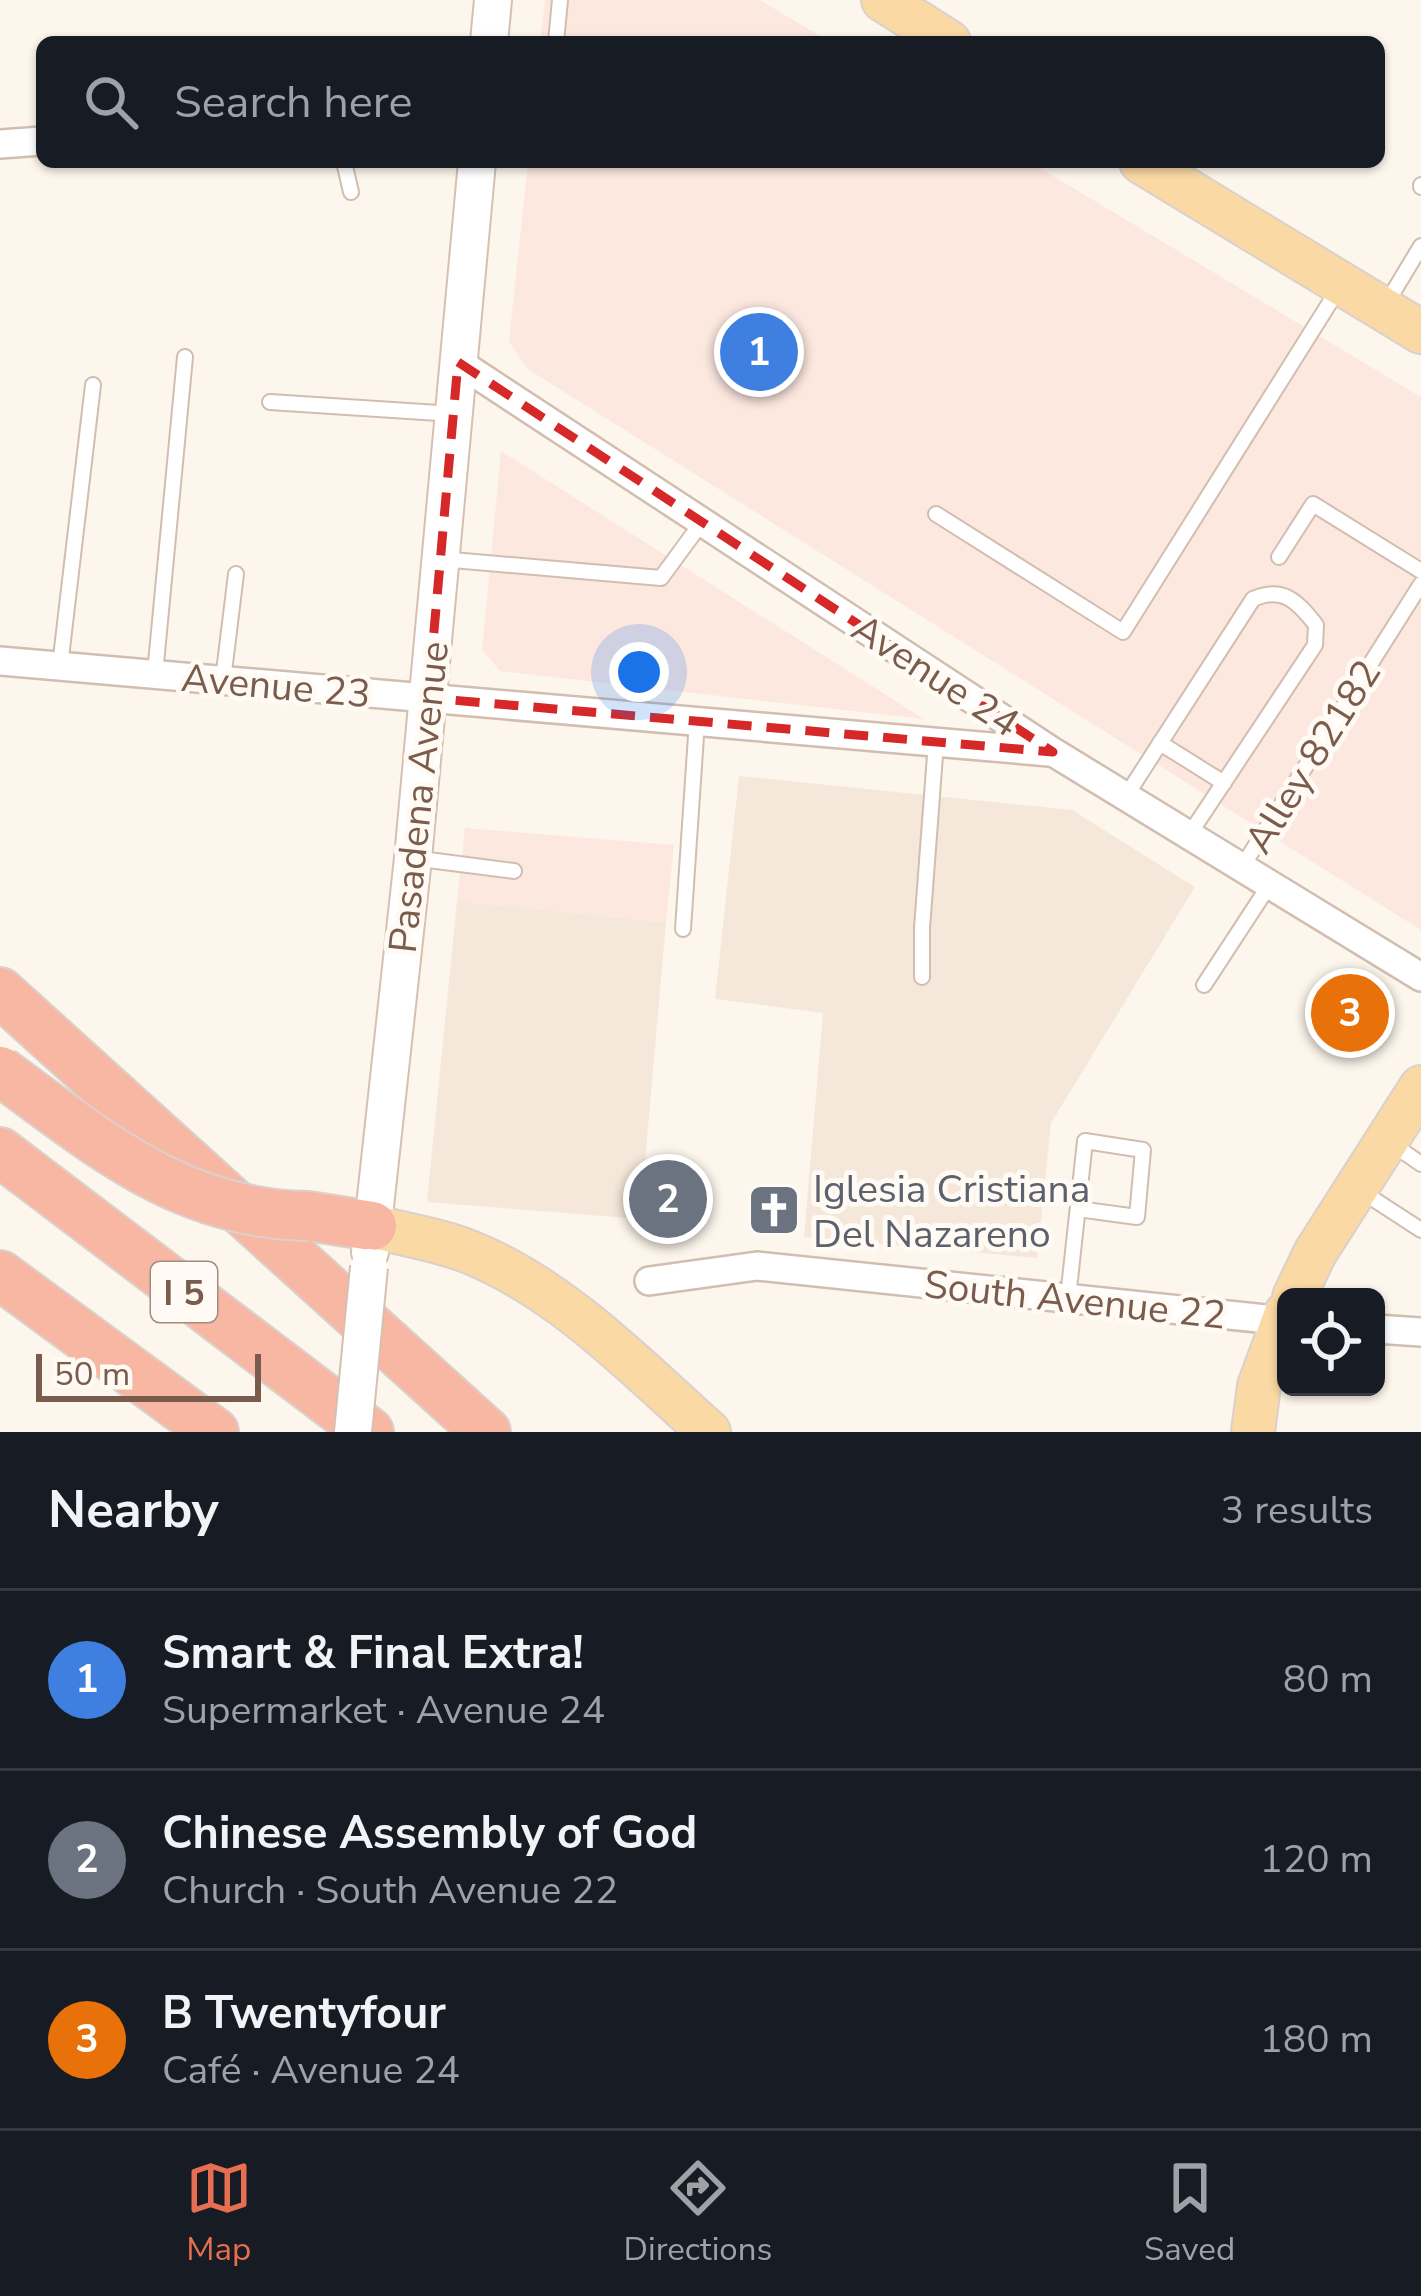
<!DOCTYPE html>
<meta charset="utf-8">
<style>
body{margin:0;font-family:"Nunito Sans",sans-serif;background:#20242c;color:#f1f3f6}
.controls{position:absolute;right:36px;bottom:36px;display:grid;overflow:hidden;border-radius:18px;box-shadow:0 3px 9px #0004}
.controls button{width:108px;height:108px;display:grid;place-items:center;padding:0;border:0;border-bottom:3px solid #363941;background:#171b24;color:#f1f3f6;font:60px sans-serif}
.scale{position:absolute;left:36px;bottom:30px;width:225px;box-sizing:border-box;padding-left:12px;border:6px solid #7a5c4d;border-top:0;font-size:33px;line-height:42px;white-space:nowrap;color:#7a5c4d;-webkit-text-stroke:9px #fffaf3;paint-order:stroke}
.you{position:absolute;left:639px;top:672px;width:42px;height:42px;margin:-30px;border:9px solid #fff;border-radius:50%;background:#1a73e8;box-shadow:0 0 0 18px #1a73e833}
.badge{display:grid;place-items:center;width:78px;height:78px;border-radius:50%;background:#e76f51;color:#fff;font-size:39px;font-weight:700}
.pin{position:absolute;translate:-50% -50%;border:6px solid #fff;box-shadow:0 3px 12px #0006}
.list{margin:0;padding:0;list-style:none}
h2{display:flex;justify-content:space-between;align-items:center;height:156px;margin:0;padding:0 48px;font-size:51px}
h2 small{font-size:39px;font-weight:400;color:#9ea1a6}
.list li{display:grid;grid-template-columns:78px 1fr auto;gap:36px;align-items:center;box-sizing:border-box;height:180px;padding:0 48px;border-top:3px solid #363941}
.list b{display:block;font-size:45px;white-space:nowrap}
.list p{margin:0;font-size:39px;white-space:nowrap;color:#9ea1a6}
.list em{font-size:39px;font-style:normal;color:#9ea1a6}
.icon{flex:none;width:66px;height:66px;fill:none;stroke:currentColor;stroke-width:2;stroke-linecap:round;stroke-linejoin:round}
.map{position:relative;flex:none;width:1421px;height:1432px;overflow:hidden}
.search{position:absolute;background:#171b24;box-shadow:0 3px 9px #0004;left:36px;right:36px;top:36px;height:132px;display:flex;align-items:center;gap:30px;box-sizing:border-box;padding:0 42px;border-radius:18px;color:#9ea1a6;font-size:45px}
.sheet{height:696px;background:#171b24}
nav{display:flex;justify-content:space-around;align-items:center;box-sizing:border-box;height:168px;border-top:3px solid #363941;background:#171b24;font-size:33px;color:#9ea1a6}
nav a{display:grid;justify-items:center;gap:6px}
nav .on{color:#e76f51}
.map>svg:first-child{display:block}
.residential{fill:#f5e8da}
.commercial{fill:#fde8e0}
.lines{fill:none;stroke-linecap:round;stroke-linejoin:round}
.lane-casing{stroke:#d1beb0;stroke-width:18}
.street-casing{stroke:#d1beb0;stroke-width:32}
.secondary-casing{stroke:#d6c0b0;stroke-width:40}
.primary-casing{stroke:#dad1cd;stroke-width:46}
.highway-casing{stroke:#dad1cd;stroke-width:52}
.lane{stroke:#fff;stroke-width:14}
.street{stroke:#fff;stroke-width:27}
.secondary{stroke:#fff;stroke-width:36}
.primary{stroke:#fbd9a5;stroke-width:42}
.highway{stroke:#f7b7a3;stroke-width:48}
.secondary-bridge-casing{stroke:#d6c0b0;stroke-width:40;stroke-linecap:butt}
.highway-bridge-casing{stroke:#dad1cd;stroke-width:52;stroke-linecap:butt}
.secondary-bridge{stroke:#fff;stroke-width:36}
.highway-bridge{stroke:#f7b7a3;stroke-width:48}
.marked{fill:none;stroke:#d62828;stroke-width:9;stroke-dasharray:24 15;stroke-linejoin:round}
.labels{text-anchor:middle;stroke-width:10;stroke-linejoin:round;paint-order:stroke}
.shield{fill:#fffaf3;stroke:#a28b7f;stroke-width:3}
.shield-label{font-size:36px;font-weight:bold;fill:#7a5c4d}
.street-label{font-size:39px;fill:#7a5c4d;stroke:#fffaf3}
.worship-label{font-size:39px;fill:#5b616d;stroke:#fffaf3;text-anchor:start}
</style>
<div class="map">
<svg width="1421" height="1432" viewBox="0 0 1421 1432">
<rect width="100%" height="100%" fill="#fdf6ec"/>
<!-- residential -->
<g class="residential">
<path d="M739,776l333,34 123,77 -144,236 -14,135 -233,-21 19,-224 -108,-14z"/>
<path d="M457,901l209,21 -26,297 -213,-17z"/>
</g>
<!-- commercial -->
<g class="commercial">
<path d="M545,0h215l70,42h-290z"/>
<path d="M528,162h502l391,235v533l-895,-562 -17,-27z"/>
<path d="M501,451l423,268 -424,-48 -18,-21z"/>
<path d="M465,828l209,17 -8,77 -209,-21z"/>
</g>
<g class="lines">
<!-- lane casing -->
<g class="lane-casing">
<g id="lane">
<path d="M556,42l4,-42"/>
<path d="M344,162l7,30"/>
<path d="M1421,185v2"/>
<path d="M1386,304l35,-58"/>
<path d="M270,402l184,12"/>
<path d="M936,514l187,118 216,-344"/>
<path d="M1279,557l34,-53 108,67"/>
<path d="M441,559l220,19 41,-56"/>
<path d="M60,666l33,-281"/>
<path d="M155,674l30,-317"/>
<path d="M223,680l13,-106"/>
<path d="M1160,743l64,40"/>
<path d="M1126,796l127,-197c30,-13 44,2 63,26l-1,20 -126,190"/>
<path d="M413,858l101,13"/>
<path d="M1242,867l179,-283"/>
<path d="M683,929l14,-208"/>
<path d="M922,977v-49l14,-186"/>
<path d="M1204,985l66,-101"/>
<path d="M1391,1143l30,21"/>
<path d="M1361,1191l60,39"/>
<path d="M1068,1298l17,-157 58,9 -6,67 -59,-8"/>
</g>
</g>
<!-- street casing -->
<g class="street-casing">
<g id="street">
<path d="M0,144l42,-3"/>
<path d="M458,362l595,390 368,225"/>
<path d="M0,661l1049,91"/>
<path d="M649,1281l108,-15 529,55"/>
<path d="M1376,1329l45,3"/>
</g>
</g>
<!-- secondary casing -->
<g class="secondary-casing">
<g id="secondary">
<path d="M489,42l4,-42"/>
<path d="M370,1252l43,-394 64,-696"/>
</g>
</g>
<!-- primary casing -->
<g class="primary-casing">
<g id="primary">
<path d="M883,0l66,42"/>
<path d="M1141,162l280,170"/>
<path d="M372,1226c33,9 69,14 100,27 92,38 164,114 237,179"/>
<path d="M1294,1297l21,-44 106,-166"/>
<path d="M1253,1432l6,-46 27,-73"/>
</g>
</g>
<!-- highway casing -->
<g class="highway-casing">
<g id="highway">
<path d="M0,992l486,440"/>
<path d="M0,1152l369,280"/>
<path d="M308,1216l64,10"/>
<path d="M0,1275l214,157"/>
</g>
</g>
<!-- lane -->
<use href="#lane" class="lane"/>
<!-- street -->
<use href="#street" class="street"/>
<!-- secondary -->
<use href="#secondary" class="secondary"/>
<!-- primary -->
<use href="#primary" class="primary"/>
<!-- highway -->
<use href="#highway" class="highway"/>
<!-- secondary-bridge casing -->
<g class="secondary-bridge-casing">
<path id="secondary-bridge" d="M353,1432l16,-165"/>
</g>
<!-- highway-bridge casing -->
<g class="highway-bridge-casing">
<path id="highway-bridge" d="M0,1071c99,72 180,143 308,145"/>
</g>
<!-- secondary-bridge -->
<use href="#secondary-bridge" class="secondary-bridge"/>
<!-- highway-bridge -->
<use href="#highway-bridge" class="highway-bridge"/>
</g>
<!-- marked area -->
<path class="marked" d="M458,362l244,160 351,230 -625,-54z"/>
<!-- icons -->
<defs>
<g id="church-square" transform="scale(2.7)"><rect x="-9" y="-9" width="18" height="18" rx="4" fill="#6b7280" stroke="#fffaf3"/><path d="M-1.2-6h2.4v3.5h3.3v2.4h-3.3V6h-2.4V-.1h-3.3v-2.4h3.3Z" fill="#fff"/></g>
</defs>
<g fill-rule="evenodd">
<use href="#church-square" x="774" y="1210"/>
</g>
<g class="labels">
<!-- shield labels -->
<rect class="shield" x="151" y="1262" width="66" height="60" rx="9"/>
<g class="shield-label">
<text x="184" y="1305">I 5</text>
</g>
<!-- street labels -->
<g class="street-label">
<text transform="translate(936 675) rotate(33)" y="14">Avenue 24</text>
<text transform="translate(276 685) rotate(5)" y="14">Avenue 23</text>
<text transform="translate(1312 756) rotate(-58)" y="14">Alley 82182</text>
<text transform="translate(418 797) rotate(-84)" y="14">Pasadena Avenue</text>
<text transform="translate(1075 1299) rotate(6)" y="14">South Avenue 22</text>
</g>
<!-- worship labels -->
<g class="worship-label">
<text x="813" y="1202">Iglesia Cristiana<tspan x="813" dy="45">Del Nazareno</tspan></text>
</g>
</g>
</svg>
<div class="controls">
<button><svg class="icon" aria-label="locate" viewBox="0 0 24 24"><circle cx="12" cy="12" r="6"/><path d="M12 2v4M12 18v4M2 12h4M18 12h4"/></svg></button>
</div>
<div class="scale">50 m</div>
<div class="you"></div>
<div class="pin badge" style="left:759px;top:352px;background:#3f7fe0">1</div>
<div class="pin badge" style="left:668px;top:1199px;background:#6b7280">2</div>
<div class="pin badge" style="left:1350px;top:1013px;background:#e8710a">3</div>
<div class="search"><svg class="icon" aria-label="search" viewBox="0 0 24 24"><circle cx="10" cy="10" r="6"/><path d="M15 15l6 6"/></svg>Search here</div>
</div>
<section class="sheet">
<h2>Nearby<small>3 results</small></h2>
<ul class="list">
<li><span class="badge" style="background:#3f7fe0">1</span><div><b>Smart &amp; Final Extra!</b><p>Supermarket · Avenue 24</p></div><em>80 m</em></li>
<li><span class="badge" style="background:#6b7280">2</span><div><b>Chinese Assembly of God</b><p>Church · South Avenue 22</p></div><em>120 m</em></li>
<li><span class="badge" style="background:#e8710a">3</span><div><b>B Twentyfour</b><p>Café · Avenue 24</p></div><em>180 m</em></li>
</ul>
</section>
<nav>
<a class="on"><svg class="icon" aria-label="map" viewBox="0 0 24 24"><path d="M3 6l6-2 6 2 6-2v14l-6 2-6-2-6 2zM9 4v14M15 6v14"/></svg>Map</a>
<a><svg class="icon" aria-label="directions" viewBox="0 0 24 24"><path d="M12 3l9 9-9 9-9-9zM9 14v-3h6M13 9l2 2-2 2"/></svg>Directions</a>
<a><svg class="icon" aria-label="saved" viewBox="0 0 24 24"><path d="M7 4h10v16l-5-4-5 4z"/></svg>Saved</a>
</nav>
